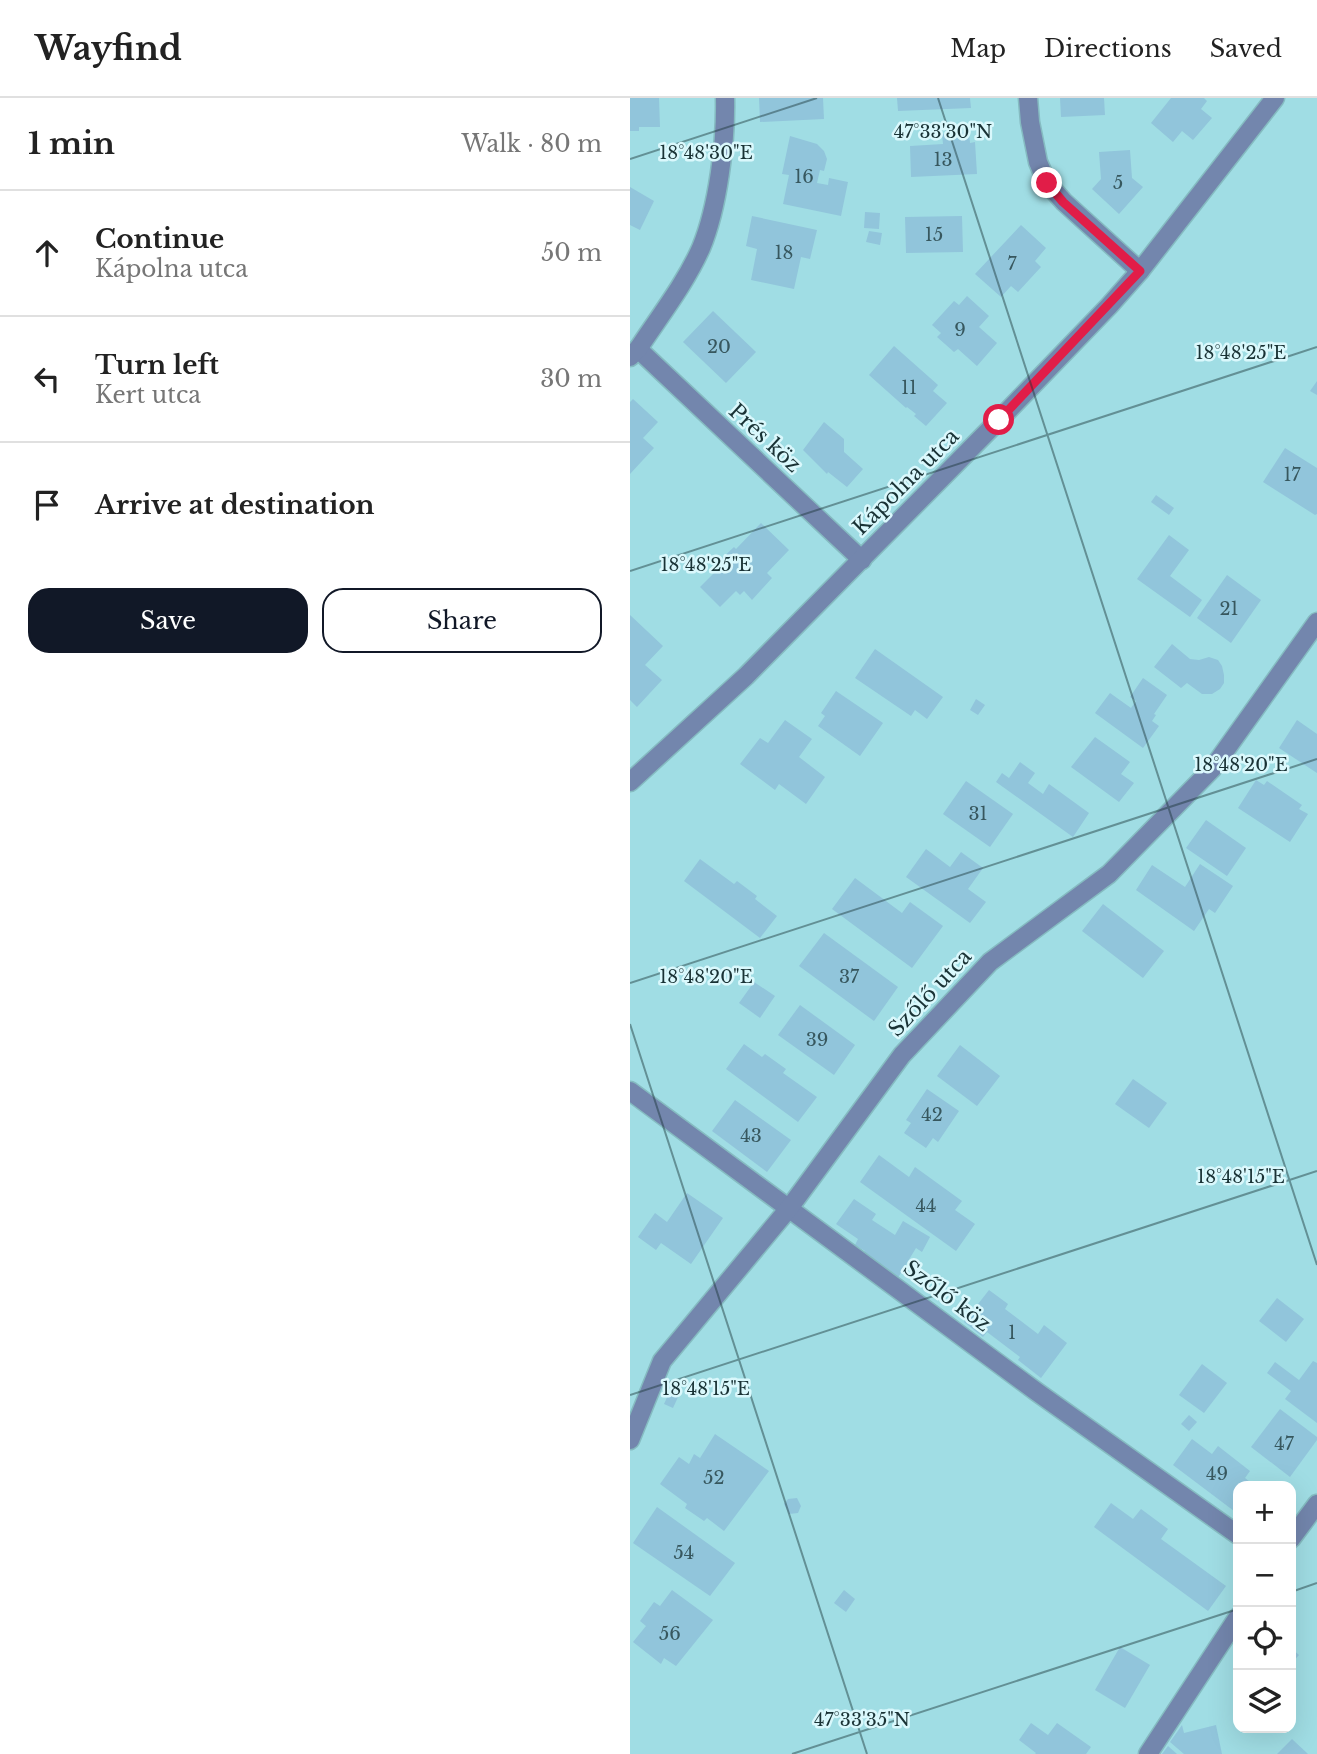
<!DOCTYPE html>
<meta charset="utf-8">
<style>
body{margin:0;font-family:"Libre Baskerville",serif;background:#f2f2f2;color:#222}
.controls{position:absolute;right:21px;bottom:21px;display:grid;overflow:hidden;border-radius:14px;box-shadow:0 7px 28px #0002}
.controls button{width:63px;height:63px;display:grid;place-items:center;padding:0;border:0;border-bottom:2px solid #e0e0e0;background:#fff;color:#222;font:35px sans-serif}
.stop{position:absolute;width:21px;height:21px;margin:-16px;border:5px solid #e11d48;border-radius:50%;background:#fff}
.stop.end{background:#e11d48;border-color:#fff;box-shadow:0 2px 7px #0008}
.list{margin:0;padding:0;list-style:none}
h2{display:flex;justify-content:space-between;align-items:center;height:91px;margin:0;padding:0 28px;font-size:30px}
h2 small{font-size:23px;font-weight:400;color:#767676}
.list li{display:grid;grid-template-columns:46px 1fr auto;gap:21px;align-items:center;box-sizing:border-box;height:126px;padding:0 28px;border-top:2px solid #e0e0e0}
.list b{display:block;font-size:26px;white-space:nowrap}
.list p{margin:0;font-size:23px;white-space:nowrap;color:#767676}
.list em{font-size:23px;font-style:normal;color:#767676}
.actions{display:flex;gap:14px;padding:21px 28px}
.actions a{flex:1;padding:16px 0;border:2px solid #111827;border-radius:21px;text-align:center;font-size:24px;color:#111827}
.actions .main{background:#111827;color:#fff}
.icon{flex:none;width:38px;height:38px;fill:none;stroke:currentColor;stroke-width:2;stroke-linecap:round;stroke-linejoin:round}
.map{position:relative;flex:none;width:687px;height:1656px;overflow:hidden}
header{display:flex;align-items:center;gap:42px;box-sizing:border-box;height:98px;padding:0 35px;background:#fff;border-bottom:2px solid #e0e0e0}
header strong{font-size:33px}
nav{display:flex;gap:38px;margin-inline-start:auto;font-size:24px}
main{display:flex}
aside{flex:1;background:#fff}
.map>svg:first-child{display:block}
.building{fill:#91c5db}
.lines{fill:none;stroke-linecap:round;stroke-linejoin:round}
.minor-casing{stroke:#85bbc1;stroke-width:21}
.minor{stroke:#7386ad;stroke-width:18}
.route{stroke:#e11d48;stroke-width:9}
.ticks{fill:none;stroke:#193235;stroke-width:2;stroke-opacity:0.45}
.labels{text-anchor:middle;stroke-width:5;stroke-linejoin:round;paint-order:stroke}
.number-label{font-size:18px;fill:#37575e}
.street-label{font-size:21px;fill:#193235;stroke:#daf8fc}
.ticks-label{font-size:18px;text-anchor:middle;fill:#193235;stroke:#daf8fc;stroke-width:5;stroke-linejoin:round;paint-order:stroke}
</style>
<header>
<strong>Wayfind</strong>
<nav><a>Map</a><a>Directions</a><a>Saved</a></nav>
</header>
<main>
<aside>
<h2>1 min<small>Walk · 80 m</small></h2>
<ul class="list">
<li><svg class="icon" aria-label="ahead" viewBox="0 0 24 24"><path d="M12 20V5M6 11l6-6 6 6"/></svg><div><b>Continue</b><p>Kápolna utca</p></div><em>50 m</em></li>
<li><svg class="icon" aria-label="left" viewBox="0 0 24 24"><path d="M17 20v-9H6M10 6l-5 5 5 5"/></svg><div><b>Turn left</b><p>Kert utca</p></div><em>30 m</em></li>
<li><svg class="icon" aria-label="arrive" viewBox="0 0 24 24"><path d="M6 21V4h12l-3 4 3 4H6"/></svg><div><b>Arrive at destination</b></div></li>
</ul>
<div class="actions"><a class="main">Save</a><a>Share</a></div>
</aside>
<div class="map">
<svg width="687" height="1656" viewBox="0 0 687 1656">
<rect width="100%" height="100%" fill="#a0dde4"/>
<!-- building -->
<g class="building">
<path d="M0,0h29l1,29h-21v4h-9z"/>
<path d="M129,0h64l1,21 -64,3z"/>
<path d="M267,0h73l1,10 -73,3z"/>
<path d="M430,0h44l1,17 -44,2z"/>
<path d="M541,0h33l3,3 -6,8 11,9 -19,22 -11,-9 -9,11 -22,-19z"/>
<path d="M339,34l1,11 5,-1 2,32 -66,3 -1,-31 33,-2 -1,-10z"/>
<path d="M160,38l27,8 7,7 3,8 -3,12 -4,-1 -3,13 11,2 1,-7 19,4 -7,34 -58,-12 6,-29 -7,-1z"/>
<path d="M500,52l2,28 11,9 -24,27 -27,-25 9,-10 -2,-27z"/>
<path d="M0,89l24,14 -14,29 -10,-5z"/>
<path d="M235,114l15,1 -1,16 -15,-1z"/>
<path d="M122,118l65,14 -7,29 -9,-2 -7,32 -43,-9 6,-31 -11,-3z"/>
<path d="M332,118l1,36 -57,1 -1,-36z"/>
<path d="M391,127l25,23 -11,13 6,6 -23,25 -7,-6 -10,11 -26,-23z"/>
<path d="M239,133l13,2 -2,12 -14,-3z"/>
<path d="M337,198l22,20 -10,11 18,16 -20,23 -19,-17 -4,3 -17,-15 4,-4 -9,-8 22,-24 5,4z"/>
<path d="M83,213l43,41 -30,31 -43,-41z"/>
<path d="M264,248l44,39 -5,6 14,12 -21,23 -12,-10 2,-2 -9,-7 -1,1 -37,-33z"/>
<path d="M687,283v14l-7,-4z"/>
<path d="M3,301l25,23 -15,16 11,10 -24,26v-72z"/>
<path d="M194,324l20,17v13l19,17 -16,18 -19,-15 -1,2 -24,-24z"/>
<path d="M655,350l32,20v46l-2,1 -52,-33z"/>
<path d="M526,397l18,13 -5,7 -18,-13z"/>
<path d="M131,425l28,27 -22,23 5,5 -20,22 -8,-9 -4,4 -4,-4 -16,16 -20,-20 22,-22 -4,-3 16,-15 2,2z"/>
<path d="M539,437l20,15 -19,26 32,24 -12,17 -53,-38z"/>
<path d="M597,477l34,25 -30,43 -34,-25z"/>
<path d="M0,517l33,31 -18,19 17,15 -25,27 -7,-7z"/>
<path d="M542,546l18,15 9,1 10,-3 9,3 4,6 2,9v8l-4,6 -8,5h-10l-15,-11 -6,5 -27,-21z"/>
<path d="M245,551l68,48 -16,22 -12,-9 -4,6 -56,-38z"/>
<path d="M513,580l24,17 -13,19 2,1 -4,6 7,5 -16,22 -48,-35 15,-20 21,15 5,-7 -6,-4z"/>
<path d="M206,593l47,32 -23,33 -42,-30 7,-10 -4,-3z"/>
<path d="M346,601l9,6 -7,10 -8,-5z"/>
<path d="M155,622l27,19 -13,18 26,20 -19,27 -27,-20 -4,6 -35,-26 20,-26 8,5z"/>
<path d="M667,622l20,14v39l-38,-25z"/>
<path d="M465,639l35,25 -9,12 13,9 -15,19 -48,-35z"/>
<path d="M390,664l15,11 -7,10 15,11 6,-10 40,29 -16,24 -77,-55 6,-9 7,5z"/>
<path d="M626,682l8,5 3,-4 35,24 -3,4 9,5 -18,28 -52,-34z"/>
<path d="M336,683l47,33 -23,33 -47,-33z"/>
<path d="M576,722l40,28 -19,28 -41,-28z"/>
<path d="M296,751l24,18 11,-15 22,16 -15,21 18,13 -16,21 -64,-46z"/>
<path d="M70,761l34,25 3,-3 20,15 -2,3 22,17 -17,22 -76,-57z"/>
<path d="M570,766l33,22 -18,27 -6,-4 -15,22 -58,-41 16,-25 33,22z"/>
<path d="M225,780l47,35 8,-11 33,24 -31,42 -80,-59z"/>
<path d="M473,806l61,47 -21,27 -61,-47z"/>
<path d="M194,835l74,54 -24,34 -75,-55z"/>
<path d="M124,884l21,14 -15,22 -21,-15z"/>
<path d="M170,907l55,40 -21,30 -56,-40z"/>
<path d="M114,946l18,13 3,-3 21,15 -3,4 34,24 -19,25 -72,-53z"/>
<path d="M330,947l40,31 -23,30 -40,-30z"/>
<path d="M503,981l34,24 -18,25 -34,-24z"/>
<path d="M297,991l32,22 -21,31 -5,-4 -7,10 -22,-15 7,-10 -5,-3z"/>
<path d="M105,1002l56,40 -24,32 -55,-41z"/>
<path d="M249,1057l30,22 6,-10 47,34 -7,9 20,14 -19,27 -96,-69z"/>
<path d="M57,1095l36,25 -32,46 -30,-21 -5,7 -18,-13 17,-24 12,9z"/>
<path d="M224,1101l22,15 -4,6 23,15 8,-14 27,16 -8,15 -6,-4 -20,33 -36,-23 5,-7 -10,-6 3,-6 -22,-15z"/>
<path d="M359,1192l19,14 -3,5 33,25 6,-9 23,18 -26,35 -23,-18 2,-3 -33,-25 -4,5 -19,-15z"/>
<path d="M647,1200l27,21 -18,23 -27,-21z"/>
<path d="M683,1263l4,2v60l-32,-24 6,-8 -24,-18 8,-11 24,18z"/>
<path d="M572,1266l25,19 -23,30 -25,-18z"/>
<path d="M40,1293l9,4 -6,13 -9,-4z"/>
<path d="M650,1311l37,28v3l-27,37 -39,-30z"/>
<path d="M559,1317l8,7 -8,9 -8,-7z"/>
<path d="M85,1336l54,37 -45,60 -17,-13 -3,3 -19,-13 2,-4 -27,-20 19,-27 10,7 5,-10 6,4z"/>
<path d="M562,1341l20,15 6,-8 32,25 -5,7 10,8h-17v28l-65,-49z"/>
<path d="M167,1400l4,8 -3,7 -9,1 -5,-10 4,-5z"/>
<path d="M481,1405l22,16 8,-10 27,20 -7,10 65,47 -18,25 -114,-84z"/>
<path d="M27,1409l78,56 -25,33 -77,-53z"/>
<path d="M42,1492l41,30 -37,46 -12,-8 -3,6 -28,-22 13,-16 -6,-5 14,-19 6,4z"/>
<path d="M214,1492l11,9 -9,13 -12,-9z"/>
<path d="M490,1549l30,18 -25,43 -30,-18z"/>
<path d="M661,1550l8,7 -8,9z"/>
<path d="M401,1625l17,12 9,-12 34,24 -5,7h-51l1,-1 -17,-13z"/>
<path d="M552,1627l2,8 32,-8 6,29h-38l-14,-12z"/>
<path d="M662,1641l16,15h-31z"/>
<path d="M538,1648l9,8h-15z"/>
</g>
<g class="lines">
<!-- minor casing -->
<g class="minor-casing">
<g id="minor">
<path d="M398,0l2,24 8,40 9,21 17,19 76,69"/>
<path d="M8,251l224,211"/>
<path d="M0,259l8,-8c21,-32 47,-65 63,-101 17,-41 25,-106 24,-150"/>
<path d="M0,684l116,-106 253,-256 110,-114 31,-35 135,-173"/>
<path d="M0,993l407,301 201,143"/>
<path d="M0,1342l32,-79 128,-154 112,-152 88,-93 119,-88 103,-105 105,-147"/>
<path d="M661,1441l26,-35"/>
<path d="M518,1656l90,-137"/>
</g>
</g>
<!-- minor -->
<use href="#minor" class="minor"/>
</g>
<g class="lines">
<!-- route -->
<path class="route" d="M369,322l141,-149 -77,-69 -16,-19"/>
</g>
<!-- ticks -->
<path class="ticks" d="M308,0l379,1167M0,61l187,-61M0,473l687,-224M0,885l687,-224M0,926l237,730M0,1297l687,-224M661,1494l26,-9M162,1656l446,-145"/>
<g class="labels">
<!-- number labels -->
<g class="number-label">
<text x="313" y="68">13</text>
<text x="174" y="85">16</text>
<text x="488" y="91">5</text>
<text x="304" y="143">15</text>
<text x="154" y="161">18</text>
<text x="382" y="172">7</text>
<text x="330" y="238">9</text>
<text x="89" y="255">20</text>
<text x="279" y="296">11</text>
<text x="662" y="383">17</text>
<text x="599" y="517">21</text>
<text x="348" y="722">31</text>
<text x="219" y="885">37</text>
<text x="187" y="948">39</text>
<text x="302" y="1023">42</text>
<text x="121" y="1044">43</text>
<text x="296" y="1114">44</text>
<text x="382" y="1241">1</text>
<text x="654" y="1352">47</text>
<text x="587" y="1382">49</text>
<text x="84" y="1386">52</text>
<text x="54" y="1461">54</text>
<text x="40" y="1542">56</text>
</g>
<!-- street labels -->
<g class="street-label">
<text transform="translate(135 340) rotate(43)" y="7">Prés köz</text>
<text transform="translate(276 384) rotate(-45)" y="7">Kápolna utca</text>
<text transform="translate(300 895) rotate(-47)" y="7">Szőlő utca</text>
<text transform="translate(317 1198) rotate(37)" y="7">Szőlő köz</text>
</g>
</g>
<g class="ticks-label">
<text x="313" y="40">47°33'30"N</text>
<text x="76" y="61">18°48'30"E</text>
<text x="611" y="261">18°48'25"E</text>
<text x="76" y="473">18°48'25"E</text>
<text x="611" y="673">18°48'20"E</text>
<text x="76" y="885">18°48'20"E</text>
<text x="611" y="1085">18°48'15"E</text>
<text x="76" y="1297">18°48'15"E</text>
<text x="232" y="1628">47°33'35"N</text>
</g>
</svg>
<div class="controls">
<button>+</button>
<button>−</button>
<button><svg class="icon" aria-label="locate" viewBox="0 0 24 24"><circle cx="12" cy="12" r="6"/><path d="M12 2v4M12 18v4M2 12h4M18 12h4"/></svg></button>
<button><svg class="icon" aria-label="layers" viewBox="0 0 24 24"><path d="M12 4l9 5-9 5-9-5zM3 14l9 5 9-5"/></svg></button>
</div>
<div class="stop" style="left:369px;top:322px"></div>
<div class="stop end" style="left:417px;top:85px"></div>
</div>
</main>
